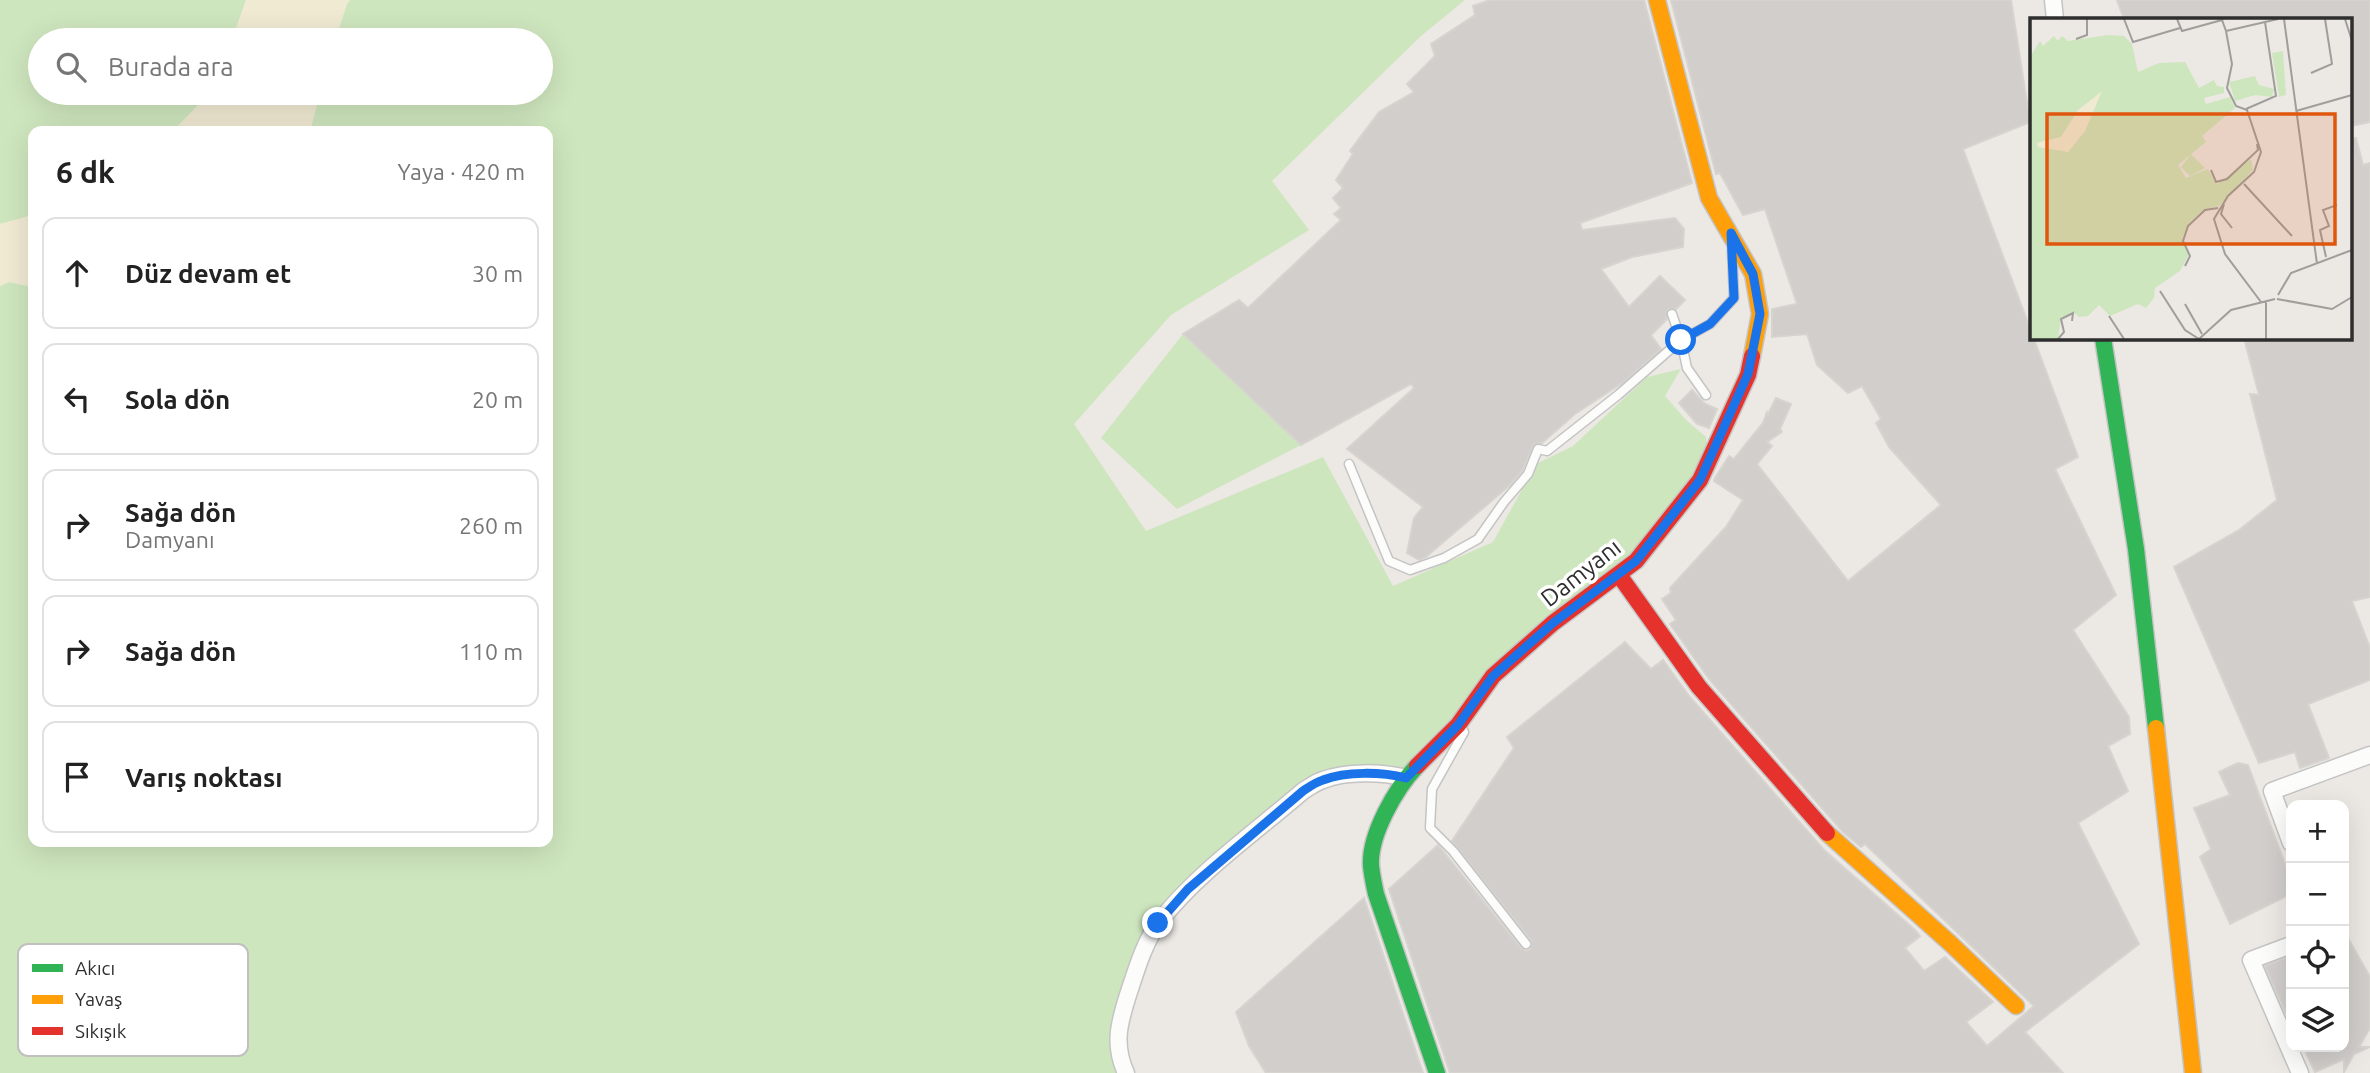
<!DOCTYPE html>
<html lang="tr">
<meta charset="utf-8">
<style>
body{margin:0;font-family:Ubuntu,sans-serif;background:#f2f2f2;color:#222}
.controls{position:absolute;right:21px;bottom:21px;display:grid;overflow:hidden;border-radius:14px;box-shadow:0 7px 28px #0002}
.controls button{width:63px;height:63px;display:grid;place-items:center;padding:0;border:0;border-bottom:2px solid #e0e0e0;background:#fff;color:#222;font:35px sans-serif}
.stop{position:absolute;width:21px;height:21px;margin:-16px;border:5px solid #1a73e8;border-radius:50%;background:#fff}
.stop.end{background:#1a73e8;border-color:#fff;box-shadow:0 2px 7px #0008}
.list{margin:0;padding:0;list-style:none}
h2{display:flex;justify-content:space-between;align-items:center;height:91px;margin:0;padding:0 28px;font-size:30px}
h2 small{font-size:23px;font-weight:400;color:#767676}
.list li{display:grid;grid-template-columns:46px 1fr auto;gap:21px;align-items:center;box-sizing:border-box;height:112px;margin:0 14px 14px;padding:0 14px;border:2px solid #e0e0e0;border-radius:14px}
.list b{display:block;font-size:26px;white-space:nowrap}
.list p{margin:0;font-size:23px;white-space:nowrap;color:#767676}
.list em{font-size:23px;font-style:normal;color:#767676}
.icon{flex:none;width:38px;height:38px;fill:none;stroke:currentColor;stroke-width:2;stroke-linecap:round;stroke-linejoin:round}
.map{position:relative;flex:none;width:2370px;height:1073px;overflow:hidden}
.search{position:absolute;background:#fff;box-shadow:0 7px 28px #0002;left:28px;top:28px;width:525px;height:77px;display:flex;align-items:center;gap:18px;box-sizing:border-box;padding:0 24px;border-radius:38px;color:#767676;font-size:26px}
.panel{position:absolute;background:#fff;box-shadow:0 7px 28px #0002;left:28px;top:126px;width:525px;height:721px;border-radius:14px}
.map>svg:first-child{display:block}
.green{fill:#cee6be}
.sand{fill:#f0ead3}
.building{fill:#d1cecb;stroke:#d7d4d0;stroke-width:2}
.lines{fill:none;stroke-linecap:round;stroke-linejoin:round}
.lane-casing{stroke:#c5c4c5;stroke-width:11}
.street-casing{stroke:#c5c4c5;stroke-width:19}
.fast-casing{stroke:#c5c4c5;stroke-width:19}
.slow-casing{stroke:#c5c4c5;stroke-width:19}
.jam-casing{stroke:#c5c4c5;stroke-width:19}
.lane{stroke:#fcfcfb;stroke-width:8}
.street{stroke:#fcfcfb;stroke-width:16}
.fast{stroke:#30b455;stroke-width:16}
.slow{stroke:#ff9f0a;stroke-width:16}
.jam{stroke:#e5322d;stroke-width:16}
.route{stroke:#1a73e8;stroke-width:9}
.labels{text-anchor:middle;stroke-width:7;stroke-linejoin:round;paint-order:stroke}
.street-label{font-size:24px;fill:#2e2e2e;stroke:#fff}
.inset-road{fill:none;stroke:#a09e9b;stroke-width:2}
.view{fill:#df570e;fill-opacity:0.15;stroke:#df570e;stroke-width:3.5}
.inset-edge{fill:none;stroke:#2e2e2e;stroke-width:3.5}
.key{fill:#fff;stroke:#c0c0c0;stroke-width:2}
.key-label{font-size:19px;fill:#2e2e2e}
</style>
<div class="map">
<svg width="2370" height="1073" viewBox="0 0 2370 1073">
<rect width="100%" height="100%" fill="#ece8e4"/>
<!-- green -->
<g class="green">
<path d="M0,0h246l-14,40h-192v53h170l-37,38h-140v84l-33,9z"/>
<path d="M350,0h1115l-44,36 -149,145 37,49 -138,85 -97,109 72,107 177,-74 70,129 100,-44 43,-78 37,-18 74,-69 34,-8 -16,27 21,24 20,17 1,9 -8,20 -67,91 -227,213h-63l-156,116 -52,79 -13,108h-1121v-787l9,-4 24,5v555h515v-711h-238l10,-38h221v-53h-206l12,-36z"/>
<path d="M1183,334l118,111 -124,64 -76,-71z"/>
</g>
<!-- sand -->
<g class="sand">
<path d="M246,0h104l-3,4 -12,36h-103z"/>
<path d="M210,93h110l-10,38h-137z"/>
<path d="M33,215v72l-24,-5 -9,4v-62z"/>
</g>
<!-- building -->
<g class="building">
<path d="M1490,0h154l48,183 -112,40 2,7 93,-12 9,11 -1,18 -51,10 -31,12 28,38 31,-31 25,24 -9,9h-8l-1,10 -16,16 10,14 -36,32 -50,33 -33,29 -8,1 -12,27 -12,14 -84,72 -7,3 -12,-7 7,-35 9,-11 -76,-58 67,-61 -3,-4 -110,61 -118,-111 56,-34 9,8 93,-88 -7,-6 7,-6 -8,-10 10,-10 -7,-8 17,-26 -3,-3 29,-39 35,-20 -7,-8 28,-28 -4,-12 44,-29 -2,-9z"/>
<path d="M1671,0h340l19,122 -67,27 115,308 -23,12 61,126 -43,35 56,87 1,17 -22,12 20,45 -50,32 61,121 -114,88 38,41h-613l-61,-184 49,-44 83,103 5,3 5,-2v-9l-79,-99 62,-93 -7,-11 118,-95 26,27 12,-9 26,36 135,154 91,80 5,6 -15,12 19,23 21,-14 48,45 -27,20 21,24 47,-40 -169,-162 -4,3 -18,-15 -134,-153 -39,-55 6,-4 -14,-21 9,-6 -1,-5 56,-61 17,-27 -29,-19 1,-3 14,-22 5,3 29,-36 4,-11 1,2 8,-16 15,6 -11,25 2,3 -15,10 5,4 -15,18 91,117 93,-76 -52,-58 -13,-24 5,-4 -19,-33 -14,7 -31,-28 -10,-31 -35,3v-28l25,-5 -32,-95 -22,6 -23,-42 -4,1z"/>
<path d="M2117,0h253v122l-19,4v-107h-227z"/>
<path d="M2356,138l7,27 7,-2v434l-18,4 18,47v32l-62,24 21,54 -29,10 -5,-16 -36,11 -85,-196 65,-37 38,-30 -27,-106 9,1 -15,-57h107v-199z"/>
<path d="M1692,390l13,14 12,5 -8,19 -12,-4 -18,-21z"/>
<path d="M2238,763l10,2 43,115v14l-61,30 -30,-67 11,-8 -17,-41 36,-13 -11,-23z"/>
<path d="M1364,898l59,175h-157l-17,-27 -13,-34z"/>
<path d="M2344,931l26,46v51l-11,19h11l-16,7 -10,18v-13l-29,13 -12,-25h41z"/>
<path d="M2291,956v68l-26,-58z"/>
</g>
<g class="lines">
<!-- lane casing -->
<g class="lane-casing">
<g id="lane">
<path d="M1672,314l9,26 6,28 19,27"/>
<path d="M1349,464l40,97 21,9 34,-12 34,-19 26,-37 24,-28 10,-25 9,2 71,-56 63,-55 29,-16 24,-26 -2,-48"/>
<path d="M1463,730l1,2 -32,57 -2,39 23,23 73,93"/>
</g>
</g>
<!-- street casing -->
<g class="street-casing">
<g id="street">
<path d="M2053,0l2,19"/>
<path d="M2291,843l-19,-52 98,-36"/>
<path d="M2291,945l-40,15 49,113"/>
<path d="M1126,1073c-13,-28 -7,-50 2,-78 8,-24 16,-53 32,-74 36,-47 98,-91 143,-130 7,-4 13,-9 20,-11 23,-9 59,-8 83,-2"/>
</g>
</g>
<!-- fast casing -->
<g class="fast-casing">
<g id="fast">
<path d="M2103,338l33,211 20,179"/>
<path d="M1417,766c-21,22 -48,69 -46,100 1,9 3,19 5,28l61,179"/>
</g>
</g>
<!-- slow casing -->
<g class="slow-casing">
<g id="slow">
<path d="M1657,0l52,198 44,76 7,40 -8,42"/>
<path d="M2156,728l37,345"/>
<path d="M1827,833l124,111 65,62"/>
</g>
</g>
<!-- jam casing -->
<g class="jam-casing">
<g id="jam">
<path d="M1619,575l80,112 128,146"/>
<path d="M1417,766l41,-41 35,-49 60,-53 83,-62 64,-81 48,-105 4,-19"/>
</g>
</g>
<!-- lane -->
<use href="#lane" class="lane"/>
<!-- street -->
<use href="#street" class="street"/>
<!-- fast -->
<use href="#fast" class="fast"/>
<!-- slow -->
<use href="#slow" class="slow"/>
<!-- jam -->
<use href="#jam" class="jam"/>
</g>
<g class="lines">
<!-- route -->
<path class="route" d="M1158,923l30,-34 115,-98c6,-4 13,-9 20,-11 23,-9 59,-8 83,-2l52,-53 35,-49 60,-53 83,-62 64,-81 48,-106 12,-60 -7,-40 -22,-41 3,65 -24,26 -29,16"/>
</g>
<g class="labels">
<!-- street labels -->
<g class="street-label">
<text transform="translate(1581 573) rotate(-38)" y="8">Damyanı</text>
</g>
</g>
<!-- overview -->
<g transform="translate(2030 18)">
<rect width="322" height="322" fill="#ece8e4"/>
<path d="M78,17l16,1 8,8 6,28 21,-9 26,-1 14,26 15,-8 3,6 7,1v6l-20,5 2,6 24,-7 5,11 -33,28 4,6 -28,23 8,13 22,-9 8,16 35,-26 2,11 -34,36 -14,3 -14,12 -9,17 7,16 -9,17 -25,17 -1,10 -8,10 -8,-4 -28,12 -11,-11 -11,11 -9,1 -6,-5 -12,7 -3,20h-28v-282l10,-16 3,5 11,-10 4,5 4,-5 6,5zM70,75l-15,38 -17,21 -30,-9 23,-6 17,-27zM253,33l3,44 -7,2 -7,-44zM225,58l4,9 15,4 -2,8 -17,-2 -20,6 -6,-19zM161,136l14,14 -15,8 -9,-9z" fill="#cee6be" fill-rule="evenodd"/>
<path d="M72,73l-17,40 -17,21 -30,-5 -1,-4 24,-6 17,-26z" fill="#f0ead3"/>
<path class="inset-road" d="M94,1l9,23 47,-14M147,1l5,12 40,-11 4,11M254,1l33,245M315,1l7,22M46,21l11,-4v-16M281,55l21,-9 -7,-45M216,91l30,-13 -11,-74M266,93l56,-16M181,152l5,12 11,-3 31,-29 -1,-6M214,166l48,52M194,186l-3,10 11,14M296,239l-6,-27 9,-4 -6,-16 14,-5M155,248l5,-10 -7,-15 5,-15 17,-16 13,-2M130,273l25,39 14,9M248,277l13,-22 61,-23M247,281l55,10 20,-12M231,284l-36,-48 -11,-35 14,-23 26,-24 7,-20 -14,-42 -11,-4 -9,-18 5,-24 -6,-33 52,-12M155,286l17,30M79,298l15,23M28,321l6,-7 -3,-13 12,-6 -1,8M169,321l32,-29 44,-11M236,321v-38"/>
<path class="view" d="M17,96h288v130h-288z"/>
<rect width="322" height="322" class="inset-edge"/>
</g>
<!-- legend -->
<rect x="18" y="944" width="230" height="112" rx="10" class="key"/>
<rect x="32" y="964" width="31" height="8" fill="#30b455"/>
<rect x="32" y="995" width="31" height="9" fill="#ff9f0a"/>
<rect x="32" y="1027" width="31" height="8" fill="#e5322d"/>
<g class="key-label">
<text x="75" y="975">Akıcı</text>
<text x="75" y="1006">Yavaş</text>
<text x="75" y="1038">Sıkışık</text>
</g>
</svg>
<div class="controls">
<button>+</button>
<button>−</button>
<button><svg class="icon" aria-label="locate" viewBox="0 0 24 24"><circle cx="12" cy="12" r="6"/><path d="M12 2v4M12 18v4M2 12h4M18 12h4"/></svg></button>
<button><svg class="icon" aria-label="layers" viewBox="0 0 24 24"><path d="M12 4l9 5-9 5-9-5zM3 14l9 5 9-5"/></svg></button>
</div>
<div class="stop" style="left:1681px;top:340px"></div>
<div class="stop end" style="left:1158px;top:923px"></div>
<div class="search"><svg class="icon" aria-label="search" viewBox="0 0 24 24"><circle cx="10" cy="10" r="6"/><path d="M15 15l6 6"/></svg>Burada ara</div>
<section class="panel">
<h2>6 dk<small>Yaya · 420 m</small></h2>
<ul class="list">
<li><svg class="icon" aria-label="ahead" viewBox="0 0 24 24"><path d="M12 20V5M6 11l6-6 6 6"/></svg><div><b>Düz devam et</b></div><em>30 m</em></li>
<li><svg class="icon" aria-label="left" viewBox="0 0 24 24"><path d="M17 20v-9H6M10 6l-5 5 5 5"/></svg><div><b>Sola dön</b></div><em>20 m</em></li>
<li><svg class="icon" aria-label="right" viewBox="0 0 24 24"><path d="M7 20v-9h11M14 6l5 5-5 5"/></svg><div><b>Sağa dön</b><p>Damyanı</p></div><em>260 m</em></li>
<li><svg class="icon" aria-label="right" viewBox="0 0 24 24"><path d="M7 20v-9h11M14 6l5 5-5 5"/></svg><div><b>Sağa dön</b></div><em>110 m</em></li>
<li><svg class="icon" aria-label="arrive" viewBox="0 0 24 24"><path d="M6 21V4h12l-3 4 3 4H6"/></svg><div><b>Varış noktası</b></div></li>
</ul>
</section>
</div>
